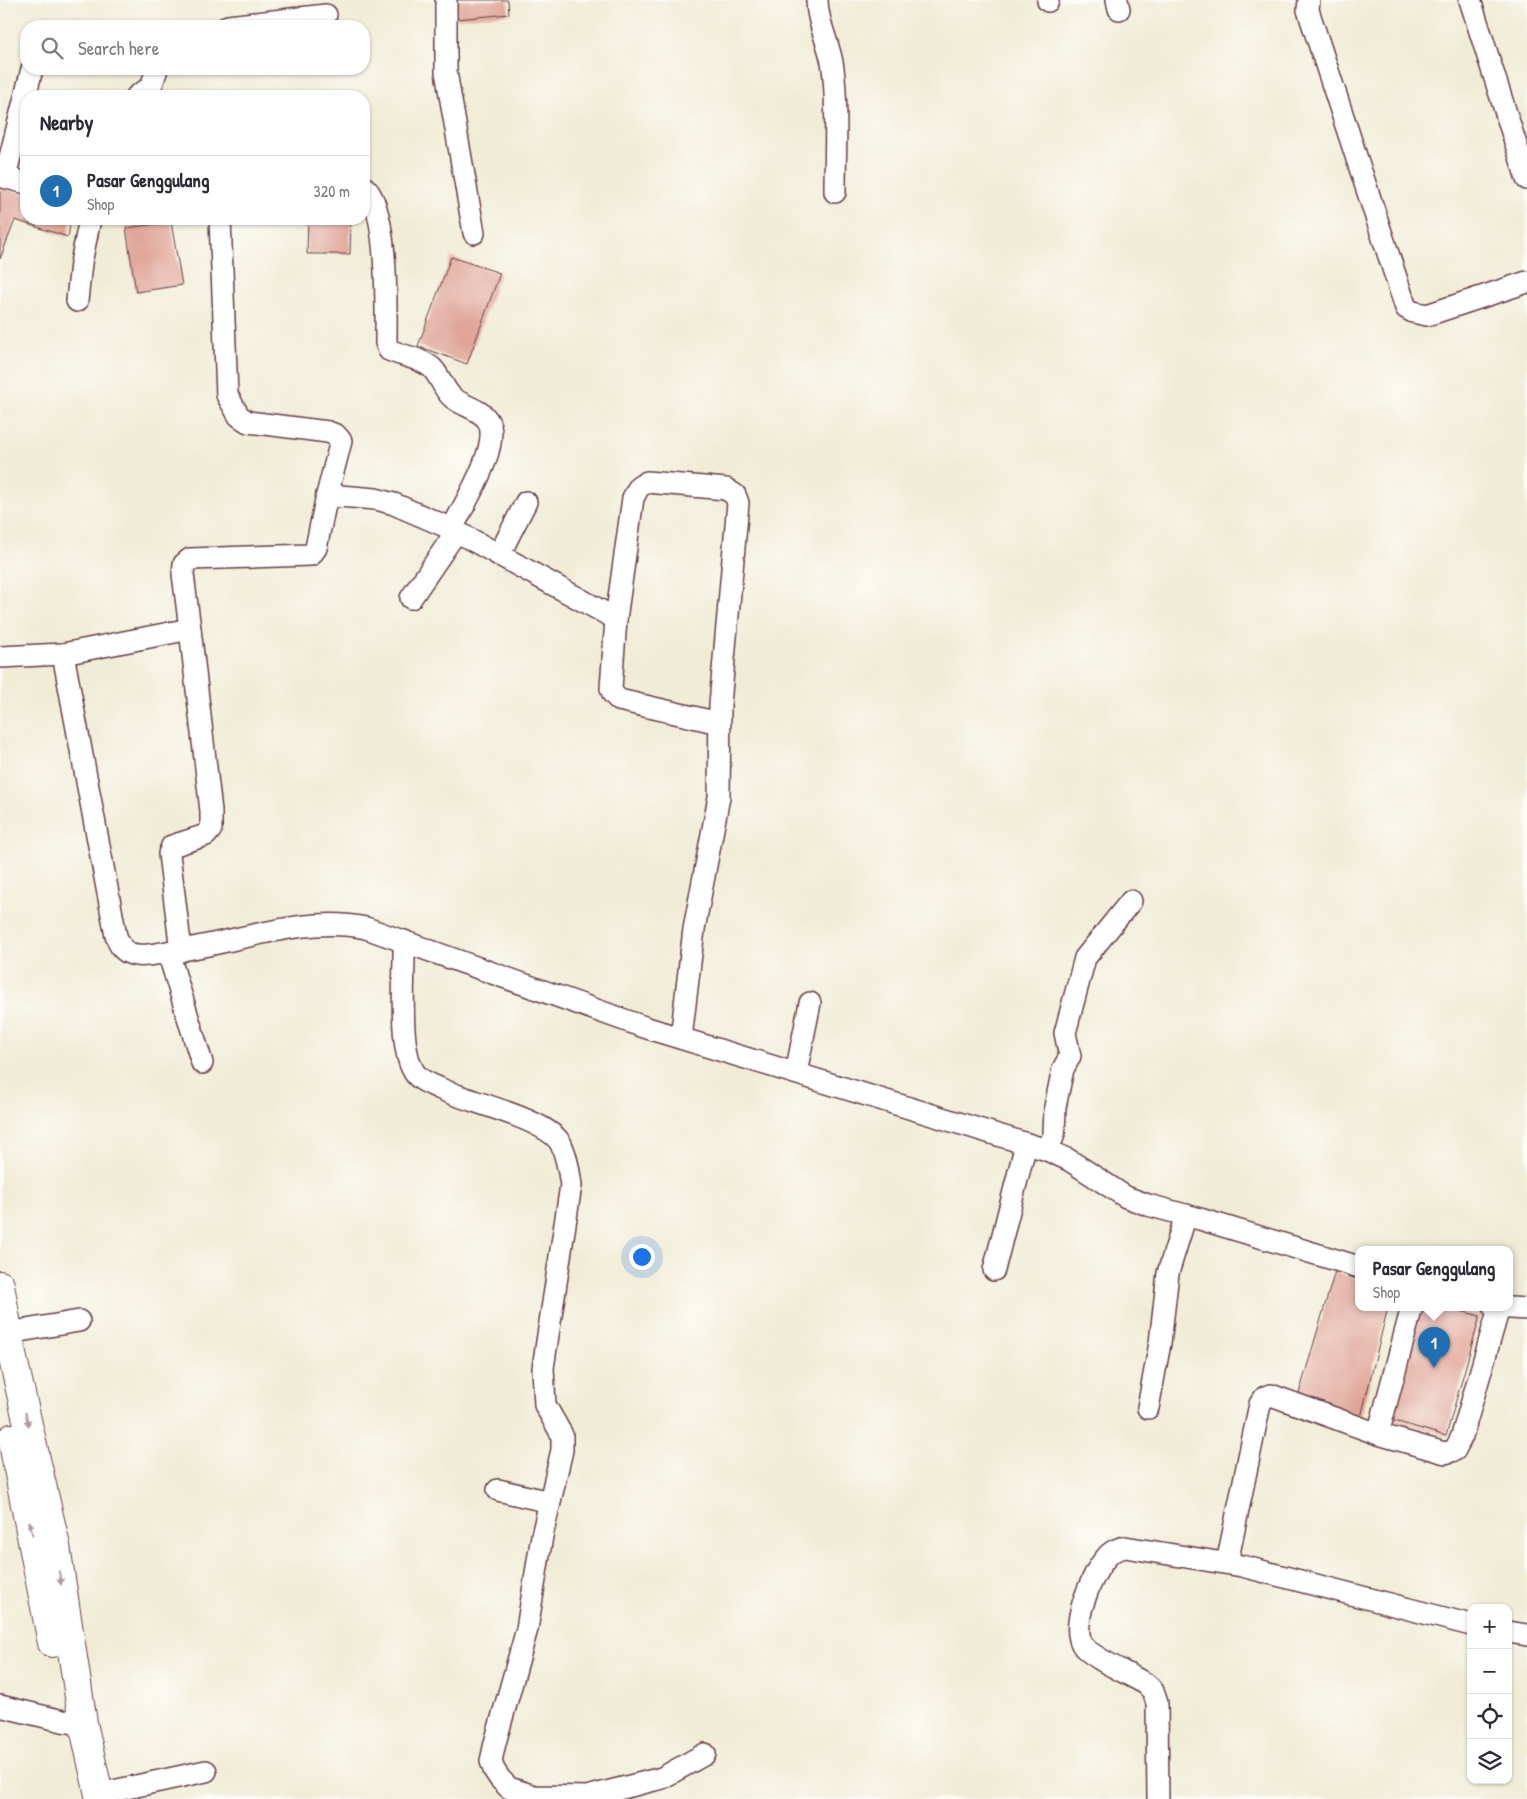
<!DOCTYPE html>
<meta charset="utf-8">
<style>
body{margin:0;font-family:"Patrick Hand",sans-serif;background:#f7f7f7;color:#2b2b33}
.controls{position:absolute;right:15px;bottom:15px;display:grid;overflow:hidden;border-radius:10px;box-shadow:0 1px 4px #0004}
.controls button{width:45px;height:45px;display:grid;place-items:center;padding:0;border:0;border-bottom:1px solid #e1e1e2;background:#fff;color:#2b2b33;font:25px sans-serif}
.you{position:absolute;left:641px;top:1256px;width:18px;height:18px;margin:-12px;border:4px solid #fff;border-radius:50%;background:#1a73e8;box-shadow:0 0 0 8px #1a73e833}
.badge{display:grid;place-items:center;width:32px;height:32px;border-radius:50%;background:#1f6fb2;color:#fff;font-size:16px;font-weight:700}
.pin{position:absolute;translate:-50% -41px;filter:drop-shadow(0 1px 2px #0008)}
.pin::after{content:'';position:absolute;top:26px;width:18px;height:15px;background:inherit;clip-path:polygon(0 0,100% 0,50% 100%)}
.popup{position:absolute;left:1355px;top:1246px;width:158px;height:65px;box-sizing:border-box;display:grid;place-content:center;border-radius:10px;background:#fff;filter:drop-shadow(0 1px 4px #0005);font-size:16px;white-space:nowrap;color:#7c7c81}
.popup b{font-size:19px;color:#2b2b33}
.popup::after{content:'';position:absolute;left:50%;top:100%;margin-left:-10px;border:10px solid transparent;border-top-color:#fff}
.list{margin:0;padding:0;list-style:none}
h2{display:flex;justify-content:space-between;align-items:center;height:65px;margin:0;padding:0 20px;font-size:21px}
h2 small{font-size:16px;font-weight:400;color:#7c7c81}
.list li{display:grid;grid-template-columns:32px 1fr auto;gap:15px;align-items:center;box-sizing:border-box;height:70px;padding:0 20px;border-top:1px solid #e1e1e2}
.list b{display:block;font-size:19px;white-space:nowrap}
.list p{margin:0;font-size:16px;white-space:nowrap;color:#7c7c81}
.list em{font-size:16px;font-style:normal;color:#7c7c81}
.icon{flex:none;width:28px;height:28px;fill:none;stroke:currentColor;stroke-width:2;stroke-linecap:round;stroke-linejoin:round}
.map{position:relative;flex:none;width:1527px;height:1799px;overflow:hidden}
.search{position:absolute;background:#fff;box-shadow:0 1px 4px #0004;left:20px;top:20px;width:350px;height:55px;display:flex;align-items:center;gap:12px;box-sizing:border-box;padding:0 18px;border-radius:20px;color:#7c7c81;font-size:19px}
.panel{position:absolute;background:#fff;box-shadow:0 1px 4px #0004;left:20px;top:90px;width:350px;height:135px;border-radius:20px}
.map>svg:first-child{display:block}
.building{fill:#e0a598}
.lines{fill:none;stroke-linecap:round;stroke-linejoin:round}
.minor-casing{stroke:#633e45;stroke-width:24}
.major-casing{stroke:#633e45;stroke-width:30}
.minor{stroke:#fff;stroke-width:21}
.major{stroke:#fff;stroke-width:28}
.oneway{fill:#ae9aa0}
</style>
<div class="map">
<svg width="1527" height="1799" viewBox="0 0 1527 1799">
<rect width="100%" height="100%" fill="#fdfcf7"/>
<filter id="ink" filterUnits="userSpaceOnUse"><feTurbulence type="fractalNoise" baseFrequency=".02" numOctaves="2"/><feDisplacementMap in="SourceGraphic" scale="10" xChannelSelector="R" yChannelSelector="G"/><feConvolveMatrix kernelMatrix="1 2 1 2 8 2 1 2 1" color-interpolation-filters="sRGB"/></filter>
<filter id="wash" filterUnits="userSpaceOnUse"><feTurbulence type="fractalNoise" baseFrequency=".0096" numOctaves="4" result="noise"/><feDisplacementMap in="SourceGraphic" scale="20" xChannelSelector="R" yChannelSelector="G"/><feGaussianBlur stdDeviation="1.12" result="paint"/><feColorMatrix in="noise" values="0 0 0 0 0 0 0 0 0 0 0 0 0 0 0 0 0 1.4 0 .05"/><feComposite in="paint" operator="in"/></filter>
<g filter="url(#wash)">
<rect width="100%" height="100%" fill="#f1ecd6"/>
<g id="blocks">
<!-- building -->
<g class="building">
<path d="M454,0h54l1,14 -52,5z"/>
<path d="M0,187l26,7v25h45l-3,18 -53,-17 -15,39z"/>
<path d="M308,219h43l-1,35h-43z"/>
<path d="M171,222l11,63 -46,7 -10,-64z"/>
<path d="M451,257l49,16 -33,91 -49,-18z"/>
<path d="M1335,1271l24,9v27h29l-27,110 -63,-20z"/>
<path d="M1420,1307h25l35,9 -34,120 -58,-17z"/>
</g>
</g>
</g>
<g filter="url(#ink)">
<use href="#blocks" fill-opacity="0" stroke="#633e45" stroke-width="1"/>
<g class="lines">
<!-- minor casing -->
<g class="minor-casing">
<g id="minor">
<path d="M446,0v72l28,161"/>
<path d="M817,0c0,24 13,44 16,68 5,40 2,83 2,124"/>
<path d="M1048,0v1"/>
<path d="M1117,0l2,9"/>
<path d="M1309,0l-1,10 98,298 7,4 14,3 100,-33"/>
<path d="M1470,0l57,179"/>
<path d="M228,26l98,-11"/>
<path d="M137,96l14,-9 6,-18"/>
<path d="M0,176l26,7"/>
<path d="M5,177l27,-108"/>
<path d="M364,187c25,18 22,126 22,156l3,7c14,6 31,8 42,17 10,9 12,23 22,31 10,8 28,11 35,23 14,24 -25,84 -36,108"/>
<path d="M220,219l7,176 12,21 9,6 80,10 8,3 5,6 -14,54"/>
<path d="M77,301l4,-38 9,-44"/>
<path d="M499,555l27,-53"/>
<path d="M411,598l45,-66"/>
<path d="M63,654l127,-25 -7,-55 1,-10 6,-5 121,-4 5,-7 11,-53 49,4 18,5 58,25 164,90"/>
<path d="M0,657l63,-3 53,282c3,7 5,14 13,17 11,5 26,1 38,-1 64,-7 135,-38 199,-24l278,99 403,123 22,10 57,37 22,8 52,14 159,48"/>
<path d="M404,941c1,32 -6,103 9,129 5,11 18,14 28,19 27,13 107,30 120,55 6,13 8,27 10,41l-28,183 2,37 17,30v15l-20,86 -15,93 -32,114 -4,18 3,9 6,9 9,9 25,8 53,1 75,-19 43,-24"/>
<path d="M181,951l-12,-97 3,-8 34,-11 5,-6v-18l-21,-182"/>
<path d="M168,952l34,111"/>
<path d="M681,1038l13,-109 25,-132 1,-93 18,-201 -3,-8 -9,-6 -79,-7 -8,5 -6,11 -17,121 -5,69 2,6 6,6 100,23"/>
<path d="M796,1073l14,-70"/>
<path d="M1047,1150l7,-15 1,-28 8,-38 7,-13 -5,-23 20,-75 46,-57"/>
<path d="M994,1270l32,-126"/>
<path d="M1494,1307l33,2"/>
<path d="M8,1333l71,-12"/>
<path d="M1148,1408l12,-65 8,-70 18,-58"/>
<path d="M1378,1434l34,-127"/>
<path d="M498,1490l52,12"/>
<path d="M1227,1563l33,-159 5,-7 6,-2 107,39 67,19 10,-3 7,-14 37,-128"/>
<path d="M1508,1632l19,3"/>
<path d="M0,1706l67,16 16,1"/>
<path d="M99,1794l107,-23"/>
<path d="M1158,1799l-1,-96 -4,-12 -7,-7c-15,-9 -53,-26 -62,-37 -16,-19 8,-74 22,-89 5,-7 11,-9 19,-11l117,19 229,59"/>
</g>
</g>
<!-- major casing -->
<g class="major-casing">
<g id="major">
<path d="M0,1285l13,74 43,187 27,177 17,76"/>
<path d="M12,1438l40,205"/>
</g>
</g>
<!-- minor -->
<use href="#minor" class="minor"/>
<!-- major -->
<use href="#major" class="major"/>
</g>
<!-- one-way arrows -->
<defs><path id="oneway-solid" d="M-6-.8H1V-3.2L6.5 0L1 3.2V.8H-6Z" transform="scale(1.25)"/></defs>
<g class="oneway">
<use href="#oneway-solid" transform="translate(27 1419) rotate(77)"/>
<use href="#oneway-solid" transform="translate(31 1528) rotate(-102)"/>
<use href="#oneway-solid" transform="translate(60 1578) rotate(81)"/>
</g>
</g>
</svg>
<div class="controls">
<button>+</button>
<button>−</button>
<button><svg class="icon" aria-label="locate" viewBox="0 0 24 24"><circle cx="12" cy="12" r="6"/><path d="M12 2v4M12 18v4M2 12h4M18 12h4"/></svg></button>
<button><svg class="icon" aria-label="layers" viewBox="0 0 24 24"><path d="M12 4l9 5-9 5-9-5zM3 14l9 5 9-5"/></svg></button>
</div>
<div class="you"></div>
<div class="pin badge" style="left:1434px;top:1368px">1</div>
<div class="popup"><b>Pasar Genggulang</b>Shop</div>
<div class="search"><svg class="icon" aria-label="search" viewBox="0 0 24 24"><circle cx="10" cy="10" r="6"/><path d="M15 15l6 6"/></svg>Search here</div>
<section class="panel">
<h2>Nearby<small></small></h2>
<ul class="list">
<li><span class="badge">1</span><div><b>Pasar Genggulang</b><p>Shop</p></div><em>320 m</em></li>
</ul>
</section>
</div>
